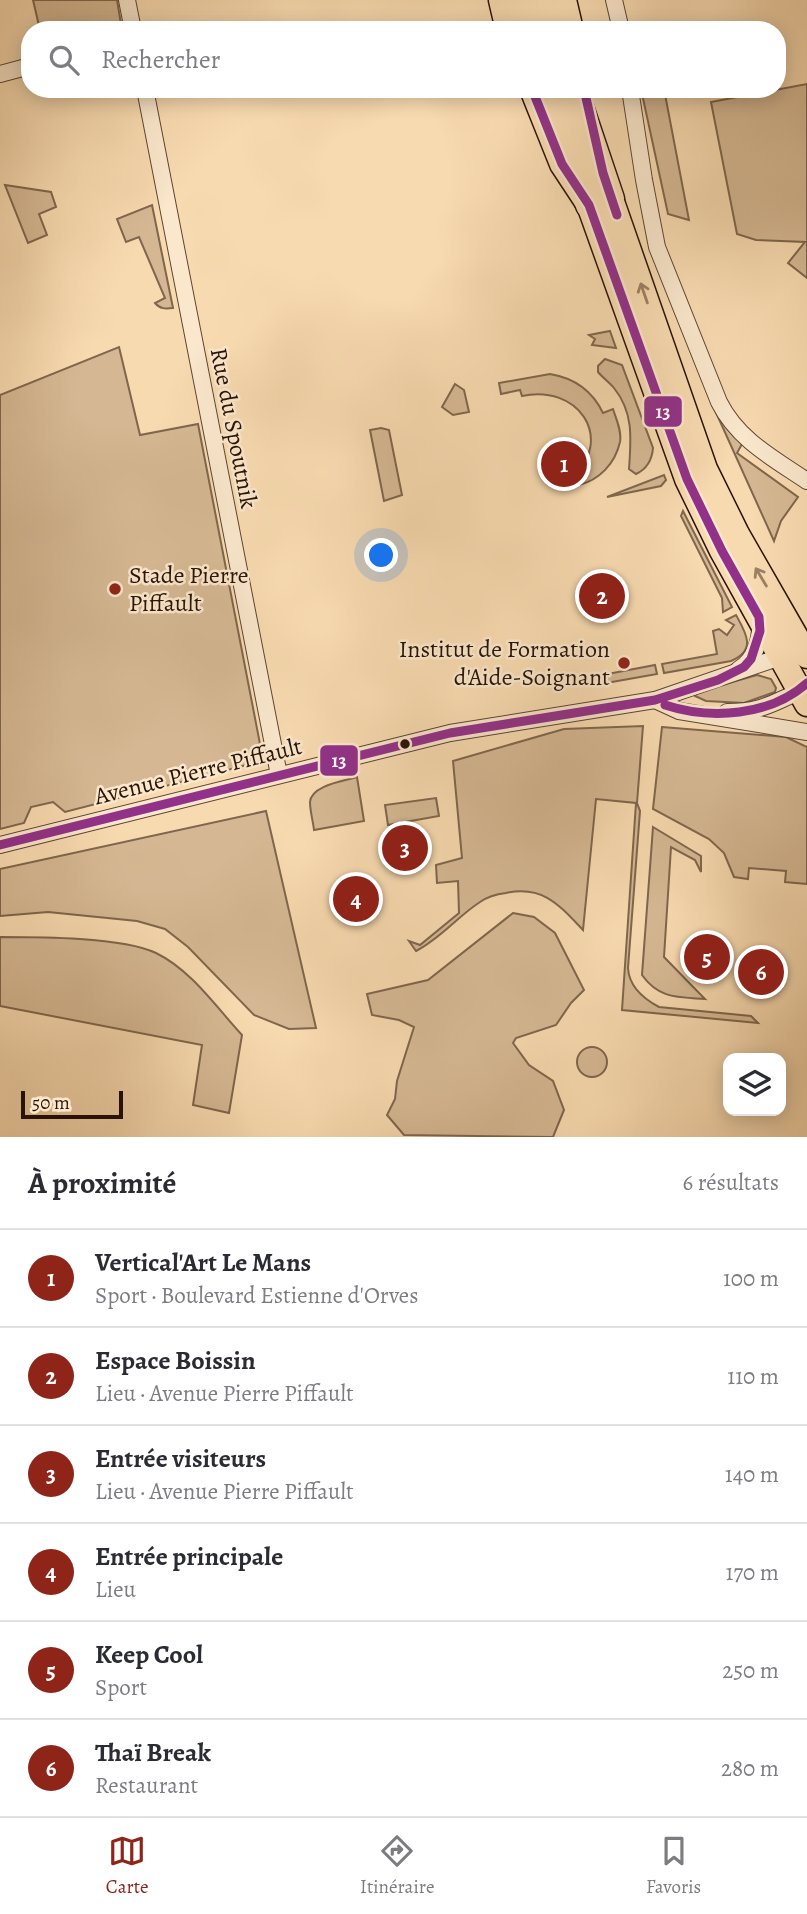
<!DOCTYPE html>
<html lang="fr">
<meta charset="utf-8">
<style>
body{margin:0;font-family:Alegreya,serif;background:#f7f7f7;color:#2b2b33}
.controls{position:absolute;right:21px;bottom:21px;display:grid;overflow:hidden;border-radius:14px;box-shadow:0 4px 18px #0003}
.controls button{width:63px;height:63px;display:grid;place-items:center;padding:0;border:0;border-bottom:2px solid #e1e1e2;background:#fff;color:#2b2b33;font:35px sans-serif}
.scale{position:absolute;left:21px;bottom:18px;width:102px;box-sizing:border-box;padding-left:7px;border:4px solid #291307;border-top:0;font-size:19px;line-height:24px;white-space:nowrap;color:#291307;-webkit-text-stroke:5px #fae7cc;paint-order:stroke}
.you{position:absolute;left:382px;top:556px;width:24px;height:24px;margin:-18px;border:5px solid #fff;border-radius:50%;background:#1a73e8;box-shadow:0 0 0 10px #1a73e833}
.badge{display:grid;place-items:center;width:46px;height:46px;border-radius:50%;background:#8f2418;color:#fff;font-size:23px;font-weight:700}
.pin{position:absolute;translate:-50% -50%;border:4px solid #fff;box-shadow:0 2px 7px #0006}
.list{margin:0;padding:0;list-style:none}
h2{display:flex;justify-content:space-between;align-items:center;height:91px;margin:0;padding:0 28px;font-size:30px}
h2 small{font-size:23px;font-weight:400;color:#7c7c81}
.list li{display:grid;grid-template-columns:46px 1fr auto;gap:21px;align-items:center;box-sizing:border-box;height:98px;padding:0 28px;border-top:2px solid #e1e1e2}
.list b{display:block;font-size:26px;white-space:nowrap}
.list p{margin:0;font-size:23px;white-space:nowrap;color:#7c7c81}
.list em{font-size:23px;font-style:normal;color:#7c7c81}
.icon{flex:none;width:38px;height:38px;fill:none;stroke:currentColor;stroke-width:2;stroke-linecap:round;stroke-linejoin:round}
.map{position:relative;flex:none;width:807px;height:1137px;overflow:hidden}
.search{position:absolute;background:#fff;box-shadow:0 4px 18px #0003;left:21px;right:21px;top:21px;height:77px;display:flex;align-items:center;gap:18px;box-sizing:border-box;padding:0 24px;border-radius:28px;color:#7c7c81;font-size:26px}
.sheet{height:679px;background:#fff}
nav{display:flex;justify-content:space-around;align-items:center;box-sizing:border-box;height:98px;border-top:2px solid #e1e1e2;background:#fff;font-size:19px;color:#7c7c81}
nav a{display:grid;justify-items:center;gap:4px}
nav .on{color:#8f2418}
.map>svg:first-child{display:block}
.green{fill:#d5b893;stroke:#7f664d;stroke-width:2}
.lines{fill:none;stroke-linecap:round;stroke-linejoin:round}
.minor-casing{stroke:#5d4531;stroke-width:18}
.primary-casing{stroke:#291307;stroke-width:27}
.trunk-casing{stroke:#291307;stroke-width:29}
.minor{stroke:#fae7cc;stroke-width:16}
.primary{stroke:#f8dab0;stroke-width:24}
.trunk{stroke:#f8dab0;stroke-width:26}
.bus-1-casing{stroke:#fae7cc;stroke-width:14}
.bus-1{stroke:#923189;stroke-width:9}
.oneway{stroke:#9b8064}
.poi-dot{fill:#8f2418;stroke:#fae7cc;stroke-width:2.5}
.bus-dot{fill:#291307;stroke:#fae7cc;stroke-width:2.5}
.labels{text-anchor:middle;stroke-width:5;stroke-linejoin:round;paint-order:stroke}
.street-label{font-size:24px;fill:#291307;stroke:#fae7cc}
.poi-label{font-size:24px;fill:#291307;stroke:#fae7cc;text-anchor:start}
.line-badge{stroke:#fae7cc;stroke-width:2.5}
.badge-label{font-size:19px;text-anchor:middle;font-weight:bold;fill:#fff}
</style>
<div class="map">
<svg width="807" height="1137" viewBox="0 0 807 1137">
<rect width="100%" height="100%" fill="#f8dab0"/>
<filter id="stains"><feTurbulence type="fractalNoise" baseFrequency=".00286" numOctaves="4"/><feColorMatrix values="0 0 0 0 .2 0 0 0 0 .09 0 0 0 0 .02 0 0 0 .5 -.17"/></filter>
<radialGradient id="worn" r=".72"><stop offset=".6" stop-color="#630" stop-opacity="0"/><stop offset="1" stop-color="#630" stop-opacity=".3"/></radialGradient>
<!-- green -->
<g class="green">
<path d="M33,0h84l5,30h-82z"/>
<path d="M807,84v194l-19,-15 17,-21 -49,-2 -19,-6 -26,-132z"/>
<path d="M641,89h23l25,131 -21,-6z"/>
<path d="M5,185l46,7 5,15 -17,7 8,21 -19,8z"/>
<path d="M152,205l21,103c-8,1 -13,1 -18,-5l10,-5 -26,-61 -13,5 -9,-23z"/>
<path d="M610,331l6,17 -24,-3 3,-6 -6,-4z"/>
<path d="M119,347l21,88 58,-11 62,320 -13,21 -182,47 -12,-10 -22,5 -7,16 -24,6v-434z"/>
<path d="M605,359l17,6 31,83c-1,12 -6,21 -17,26l-7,-5c2,-30 5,-56 -15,-81 -5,-6 -11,-10 -16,-16v-6z"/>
<path d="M550,374c24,4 42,16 53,39l10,-4c3,10 9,22 7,33 -5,22 -21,38 -41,43l-6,-6c42,-43 4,-95 -51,-83l-2,-6 -19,4 -2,-11z"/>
<path d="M455,384l9,6 5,22 -16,3 -11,-8z"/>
<path d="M714,408c13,11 16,26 28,36l-5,9 61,44 -17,24 -7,20z"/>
<path d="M381,428l8,2 13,65 -18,6 -14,-71z"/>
<path d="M664,475l2,5 -5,6 -54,11z"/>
<path d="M683,511l49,96 -9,5 -1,-14 -41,-82z"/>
<path d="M736,615c10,18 21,35 -5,46l-67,12 -2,-9 55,-10 -4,-23 6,-2 8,6 7,-10 -8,-5z"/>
<path d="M655,665l2,9 -62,11v-3l3,-1 -1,-5z"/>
<path d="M757,675l14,4 5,9 -1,4 -31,11 -38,-2 -11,-5 2,-4z"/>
<path d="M643,726l-6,77 3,8 -12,157c1,19 16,31 31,39l92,9 7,7 -136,-13 14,-207 -40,-4 -13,131c-24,-25 -40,-45 -77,-37 -8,1 -19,4 -26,9 -23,15 -39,36 -64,49l-7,-10 11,4 39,-32 -1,-32 -21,2 -1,-18 26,-7 -9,-97 111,-32z"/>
<path d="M662,727l124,10 21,10v137l-22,-2 1,-11 -37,-3 -1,11 -14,-2 -10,-24 -15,-14 -56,-30z"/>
<path d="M357,777l7,44 -50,9c-1,-9 -4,-19 -4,-28 1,-17 35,-21 47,-25z"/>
<path d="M436,798l3,18 -51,9 -3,-20z"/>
<path d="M266,811l50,217 -27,1 -35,-14 -66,-68 -23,-18 -28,-8 -89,-9 -48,4v-47z"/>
<path d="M653,827l48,29v16l-6,-12 -24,-13 -7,110 41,42c-27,-2 -46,0 -63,-24z"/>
<path d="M513,913l21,4 21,16 29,57 -13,13 -15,22 -40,13 -3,5 16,22 24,16 11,29 -11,27 -149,-2 -17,-20 8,-16 2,-18 17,-54 -15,-7 -27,-5 -5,-21 61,-14z"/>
<path d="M0,937c39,0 122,0 156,16 35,17 60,54 86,82l-13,78 -36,-8 9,-60 -202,-39z"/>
<circle cx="592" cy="1062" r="15"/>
</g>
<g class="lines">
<!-- minor casing -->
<g class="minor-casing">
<g id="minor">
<path d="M127,0l6,30"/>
<path d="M614,0l7,30"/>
<path d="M0,74l30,-8"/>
<path d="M145,89l134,686"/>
<path d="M630,89l14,91 13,67 62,155c19,38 54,56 88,79"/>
<path d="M739,669c16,-9 22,-30 21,-47"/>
<path d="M655,700l24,11 128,21"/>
<path d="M727,712c39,0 46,-11 80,-23"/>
<path d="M0,845l450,-112 205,-33 134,-46"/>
</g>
</g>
<!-- primary casing -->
<g class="primary-casing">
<g id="primary">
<path d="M501,0l7,30"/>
<path d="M564,0l7,30"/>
<path d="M532,89l30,75 27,41 98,274 35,72 85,153"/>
<path d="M611,199l94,270 32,65 70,122"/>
</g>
</g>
<!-- trunk casing -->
<g class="trunk-casing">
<g id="trunk">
<path d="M523,0l8,30"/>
<path d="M547,0l8,30"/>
<path d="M550,89l39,116"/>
<path d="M574,89l37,110"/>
</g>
</g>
<!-- minor -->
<use href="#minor" class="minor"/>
<!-- primary -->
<use href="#primary" class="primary"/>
<!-- trunk -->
<use href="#trunk" class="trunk"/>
<!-- bus-1 casing -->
<g class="bus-1-casing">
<g id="bus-1">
<path d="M584,89l19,84 14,42"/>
<path d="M665,705c46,15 105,11 142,-22"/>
<path d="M0,845l450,-112 205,-33 63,-20 26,-13 7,-8 9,-28 -1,-14 -37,-66 -35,-72 -98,-274 -27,-41 -30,-75"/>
</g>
</g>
<!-- bus-1 -->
<use href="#bus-1" class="bus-1"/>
</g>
<!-- one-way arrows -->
<defs><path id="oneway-shaft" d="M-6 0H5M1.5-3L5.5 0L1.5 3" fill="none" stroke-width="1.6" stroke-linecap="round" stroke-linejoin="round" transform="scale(1.75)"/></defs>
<g class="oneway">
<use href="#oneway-shaft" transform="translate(644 293) rotate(-109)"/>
<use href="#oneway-shaft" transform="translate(761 577) rotate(-121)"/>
</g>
<!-- markers -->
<g class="poi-dot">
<circle cx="115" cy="589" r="7"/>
<circle cx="624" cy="663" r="7"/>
</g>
<circle class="bus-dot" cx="405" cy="744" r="6"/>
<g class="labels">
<!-- street labels -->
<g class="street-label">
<text transform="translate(234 428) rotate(79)" y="8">Rue du Spoutnik</text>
<text transform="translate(198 771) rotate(-14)" y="8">Avenue Pierre Piffault</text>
</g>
<!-- poi labels -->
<g class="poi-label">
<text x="129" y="583">Stade Pierre<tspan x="129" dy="28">Piffault</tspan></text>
<text x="610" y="657" text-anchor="end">Institut de Formation<tspan x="610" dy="28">d'Aide-Soignant</tspan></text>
</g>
</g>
<g class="line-badge">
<rect x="643" y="395" width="40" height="33" rx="7" fill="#923189"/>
<rect x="319" y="744" width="40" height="33" rx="7" fill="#923189"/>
</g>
<g class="badge-label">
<text x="663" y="418">13</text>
<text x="339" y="767">13</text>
</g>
<rect width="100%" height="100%" filter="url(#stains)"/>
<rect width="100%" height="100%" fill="url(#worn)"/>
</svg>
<div class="controls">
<button><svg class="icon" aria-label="layers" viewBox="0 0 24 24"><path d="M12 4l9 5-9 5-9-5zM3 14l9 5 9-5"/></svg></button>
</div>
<div class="scale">50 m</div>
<div class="you"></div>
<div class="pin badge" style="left:564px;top:464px">1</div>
<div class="pin badge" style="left:602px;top:596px">2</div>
<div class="pin badge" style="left:405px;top:848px">3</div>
<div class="pin badge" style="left:356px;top:899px">4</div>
<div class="pin badge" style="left:707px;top:957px">5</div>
<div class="pin badge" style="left:761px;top:972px">6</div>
<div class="search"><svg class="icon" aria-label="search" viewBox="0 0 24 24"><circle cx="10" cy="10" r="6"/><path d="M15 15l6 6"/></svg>Rechercher</div>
</div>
<section class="sheet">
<h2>À proximité<small>6 résultats</small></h2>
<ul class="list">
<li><span class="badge">1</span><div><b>Vertical'Art Le Mans</b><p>Sport · Boulevard Estienne d'Orves</p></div><em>100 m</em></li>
<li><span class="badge">2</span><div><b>Espace Boissin</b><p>Lieu · Avenue Pierre Piffault</p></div><em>110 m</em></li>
<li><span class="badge">3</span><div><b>Entrée visiteurs</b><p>Lieu · Avenue Pierre Piffault</p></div><em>140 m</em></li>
<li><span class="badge">4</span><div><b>Entrée principale</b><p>Lieu</p></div><em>170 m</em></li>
<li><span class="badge">5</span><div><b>Keep Cool</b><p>Sport</p></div><em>250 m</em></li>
<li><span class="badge">6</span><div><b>Thaï Break</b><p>Restaurant</p></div><em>280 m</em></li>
</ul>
</section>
<nav>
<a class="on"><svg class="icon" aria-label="map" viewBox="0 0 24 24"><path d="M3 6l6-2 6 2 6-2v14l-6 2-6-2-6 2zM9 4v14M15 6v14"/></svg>Carte</a>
<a><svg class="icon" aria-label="directions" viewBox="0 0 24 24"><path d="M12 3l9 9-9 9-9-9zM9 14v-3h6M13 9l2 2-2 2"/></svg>Itinéraire</a>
<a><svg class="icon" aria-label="saved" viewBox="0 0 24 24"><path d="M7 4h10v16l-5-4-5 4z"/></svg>Favoris</a>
</nav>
